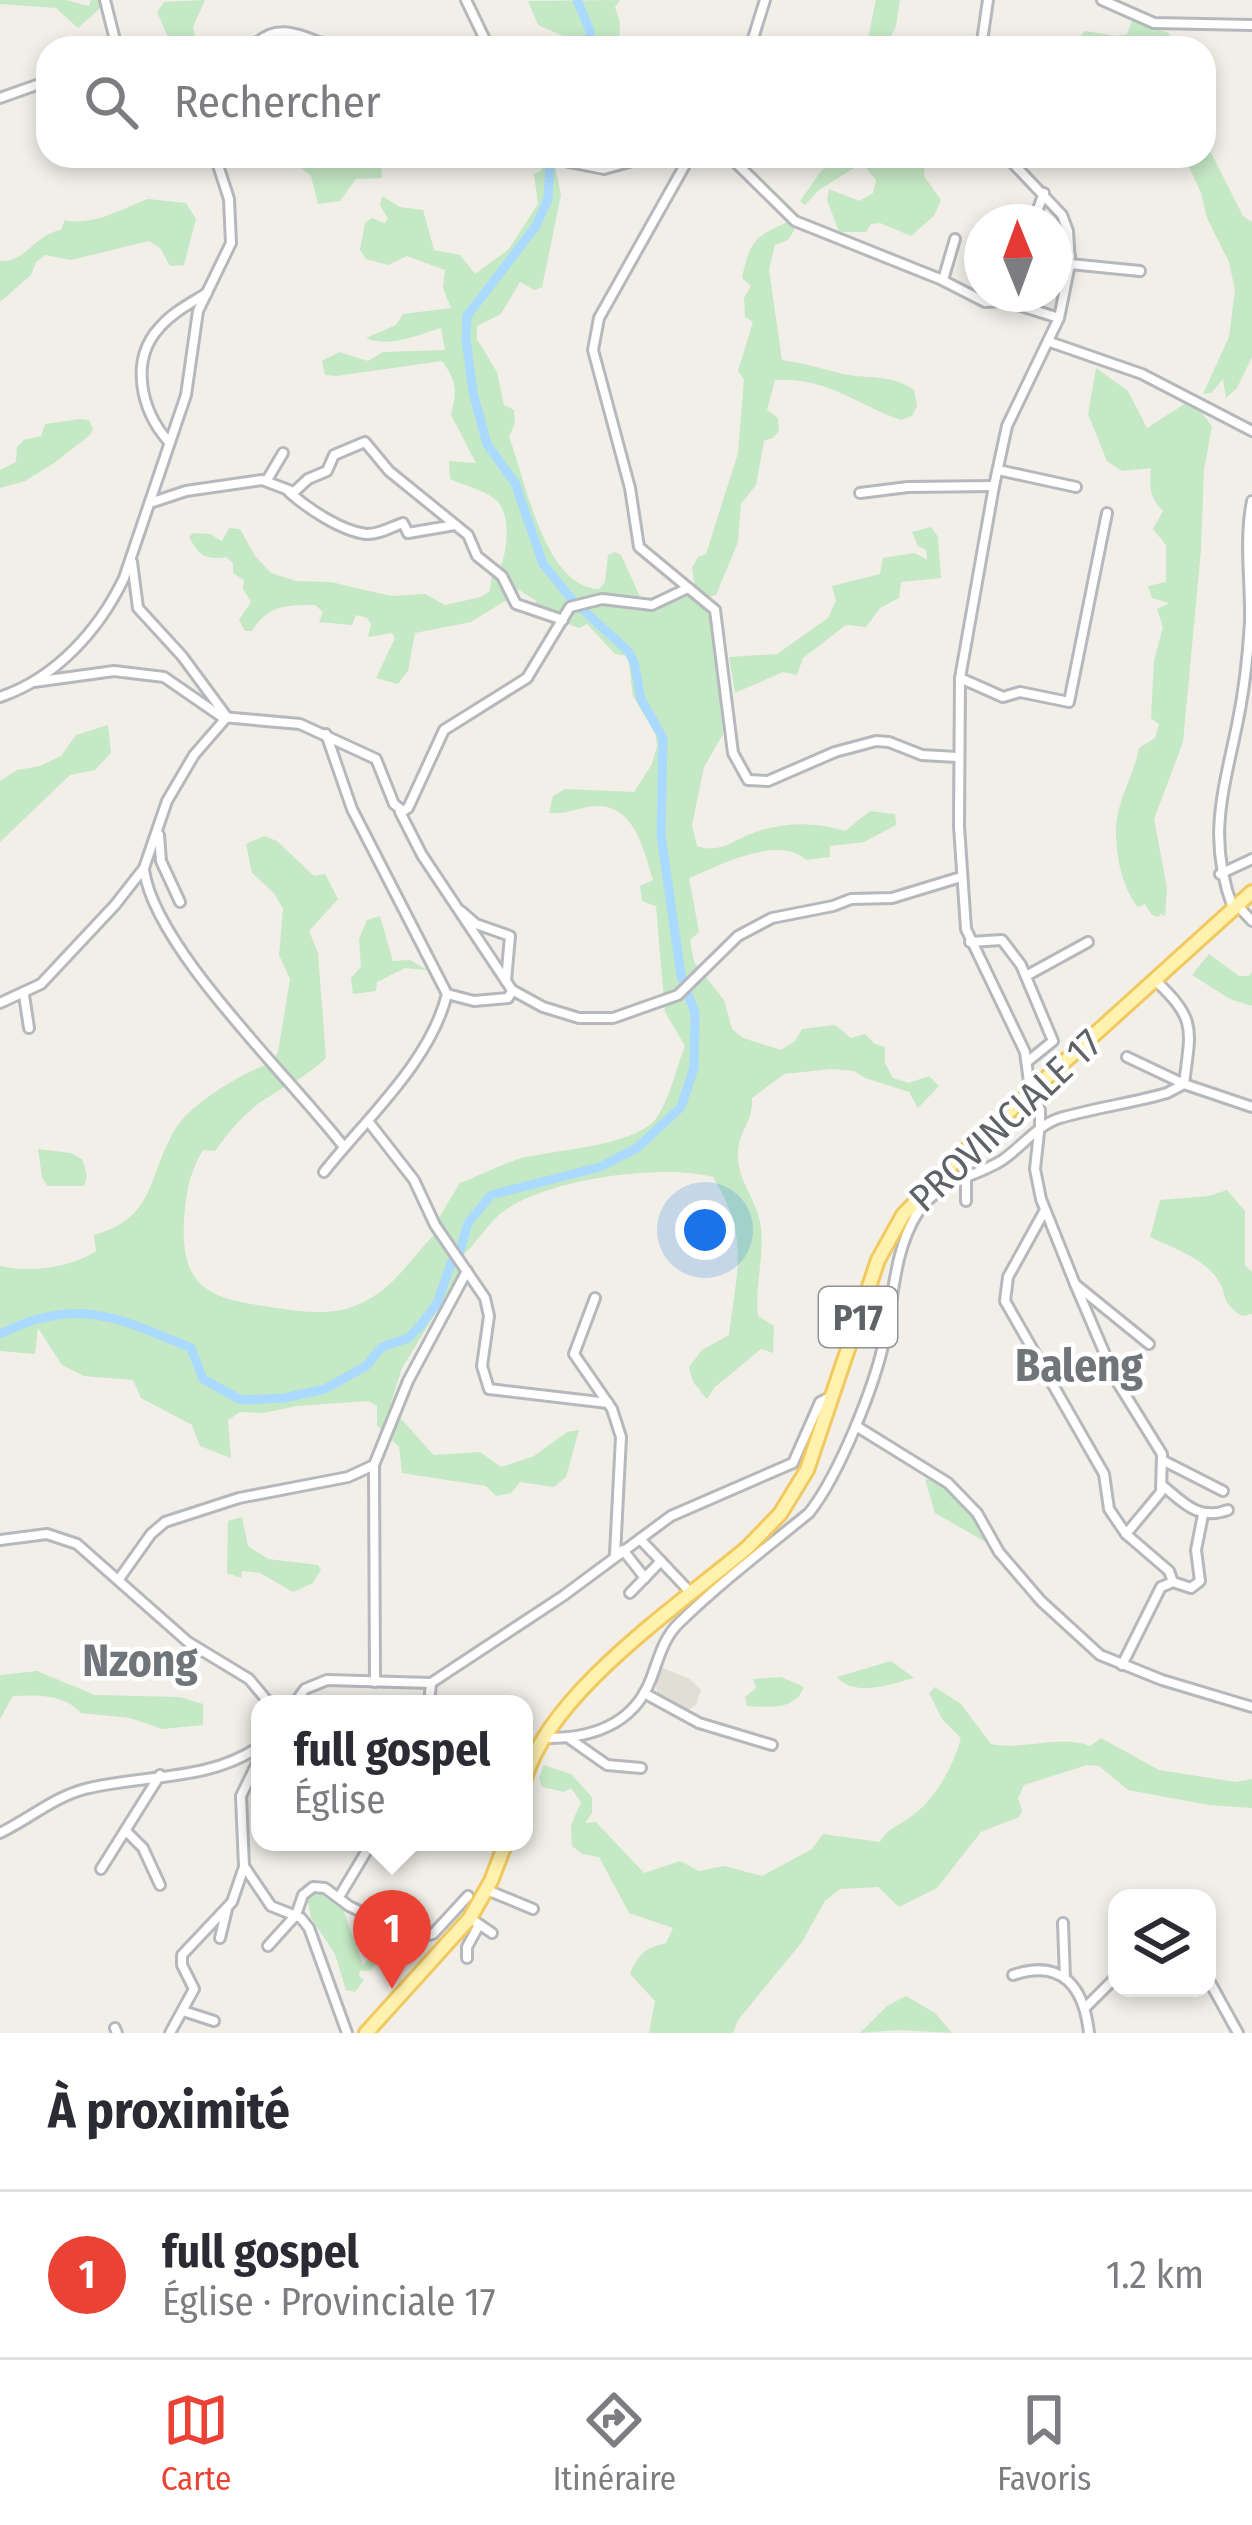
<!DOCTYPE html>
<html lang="fr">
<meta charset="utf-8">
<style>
body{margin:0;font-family:"Fira Sans Condensed",sans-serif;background:#f2f2f3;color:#2b2b33}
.controls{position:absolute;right:36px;bottom:36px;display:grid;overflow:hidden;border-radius:24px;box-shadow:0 6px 18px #0003}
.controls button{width:108px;height:108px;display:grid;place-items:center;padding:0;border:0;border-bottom:3px solid #e1e1e2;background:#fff;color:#2b2b33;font:60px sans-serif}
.compass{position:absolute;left:964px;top:204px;width:108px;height:108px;border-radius:50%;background:#fff;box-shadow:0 6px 18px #0003;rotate:359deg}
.you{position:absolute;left:705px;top:1230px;width:42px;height:42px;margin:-30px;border:9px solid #fff;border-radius:50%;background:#1a73e8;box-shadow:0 0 0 18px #1a73e833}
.badge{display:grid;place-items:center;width:78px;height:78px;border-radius:50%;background:#ea4335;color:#fff;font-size:39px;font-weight:700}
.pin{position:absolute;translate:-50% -99px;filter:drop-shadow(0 3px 6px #0008)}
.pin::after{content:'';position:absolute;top:63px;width:42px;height:36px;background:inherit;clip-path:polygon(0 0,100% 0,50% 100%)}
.popup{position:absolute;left:251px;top:1695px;width:282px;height:156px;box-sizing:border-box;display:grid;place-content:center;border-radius:24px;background:#fff;filter:drop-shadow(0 3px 9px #0005);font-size:39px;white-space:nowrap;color:#7c7c81}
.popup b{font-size:45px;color:#2b2b33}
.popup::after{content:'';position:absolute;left:50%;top:100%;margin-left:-24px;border:24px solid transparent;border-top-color:#fff}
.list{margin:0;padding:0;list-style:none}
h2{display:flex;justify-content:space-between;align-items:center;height:156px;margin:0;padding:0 48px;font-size:51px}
h2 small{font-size:39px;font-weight:400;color:#7c7c81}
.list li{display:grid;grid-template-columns:78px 1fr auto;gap:36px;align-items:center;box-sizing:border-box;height:168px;padding:0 48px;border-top:3px solid #e1e1e2}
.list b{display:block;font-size:45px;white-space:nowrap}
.list p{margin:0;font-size:39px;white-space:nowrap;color:#7c7c81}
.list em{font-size:39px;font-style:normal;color:#7c7c81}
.icon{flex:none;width:66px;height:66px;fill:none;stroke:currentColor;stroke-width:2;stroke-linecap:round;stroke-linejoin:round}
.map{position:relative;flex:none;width:1252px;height:2033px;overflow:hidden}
.search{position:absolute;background:#fff;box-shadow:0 6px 18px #0003;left:36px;right:36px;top:36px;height:132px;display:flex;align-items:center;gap:30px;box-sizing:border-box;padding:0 42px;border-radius:36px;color:#7c7c81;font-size:45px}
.sheet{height:324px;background:#fff}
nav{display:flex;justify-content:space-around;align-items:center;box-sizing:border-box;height:168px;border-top:3px solid #e1e1e2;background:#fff;font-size:33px;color:#7c7c81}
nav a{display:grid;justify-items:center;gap:6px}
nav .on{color:#ea4335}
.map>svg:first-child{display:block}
.education{fill:#e1ded6}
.green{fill:#c5e8c5}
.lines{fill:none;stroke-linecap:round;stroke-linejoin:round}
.river{stroke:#aadaff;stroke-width:9}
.minor-tunnel{stroke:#ccccc8;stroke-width:8;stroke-dasharray:8 4;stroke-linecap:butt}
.minor-casing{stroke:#b5b8bc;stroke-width:14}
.major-casing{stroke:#f2c960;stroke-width:18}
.minor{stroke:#fff;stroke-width:8}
.major{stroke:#fff2af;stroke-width:12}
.labels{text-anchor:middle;stroke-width:9;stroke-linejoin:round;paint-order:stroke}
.shield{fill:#fff;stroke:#8f9295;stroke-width:3}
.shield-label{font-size:36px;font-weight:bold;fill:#5f6368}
.street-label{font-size:39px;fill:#5f6368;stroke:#fff}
.quarter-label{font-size:45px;font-weight:bold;fill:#70757a;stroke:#fff}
</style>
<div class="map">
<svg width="1252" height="2033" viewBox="0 0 1252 2033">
<rect width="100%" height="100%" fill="#f1efe8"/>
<!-- education -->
<path class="education" d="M663,1668l27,11 11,11 -5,15 -14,9 -23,-12 -4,-21z"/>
<!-- green -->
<g class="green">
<path d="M0,0h66l23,6 2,-6h11l-2,8 -22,20 -22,-20 -56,-4z"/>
<path d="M205,0l-12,27 3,16 9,5h-52v-5l15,-6 -11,-25 7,-10z"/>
<path d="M620,0l-5,7 5,16 -1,25h-51v-10l-30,-13 -10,-24z"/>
<path d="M876,0h24l-4,26 -11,22h-19z"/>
<path d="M1132,21l37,12 2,15h-94l-1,-7 9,-10 31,5 11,-2z"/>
<path d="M1204,139l39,77 9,6v135l-15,31 -11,10 -3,-19 -12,14 -8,1 26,-57 6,-47 -6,-28 -22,-44 -6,-25 -17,-37h20z"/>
<path d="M287,156h83l11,10 1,12 -26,1 -16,22 -22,3 -7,-28z"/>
<path d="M847,156h78l-1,20 17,24 -7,16 -23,20 -31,-13 -9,1 -5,8h-27l-12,-32 2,-11 30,12 14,-8 3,-13 -14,-17 -43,27 -14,15 -5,-4 22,-31z"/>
<path d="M543,161l12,5 6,29 -19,92 -8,3 -14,-8 -19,32 -24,12v13l20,33 7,33 10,5 1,13 -6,14c16,40 35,151 90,152l6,-7 3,-27 7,-3 6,3 22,48c-34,-4 -58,-12 -85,14l-23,-10 1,-6 -18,-12 -2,5 5,5 -6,5 -10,-3 -34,21 -56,11 -7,38 -10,13 -22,-6 19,-40 -3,-5 -24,4 3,-13 -4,-6 -11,-3 -4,10 -33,-3 4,-10 -8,-7c-29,0 -47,0 -63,26h-7l-6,-11 12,-18 -8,-13 1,-9 -11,-7v-10l-7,-6c-22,3 -26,-1 -37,-20l4,-4 17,1 12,7 7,-13 11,1 15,27 16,17 25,8 35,1 60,14 34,-2 20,11 36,-8 9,-6 2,-16h5c10,-17 16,-60 -1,-75 -11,-10 -33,-15 -46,-21l-1,-18 27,2 -25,-48c6,-24 6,-34 -9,-54l-106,15 -11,-1 -3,-14 17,-9 29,9 15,-9 62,-2 -4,-22c-23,7 -52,20 -75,10l30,-13 7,-11 48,-6 -8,-20 2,-18 -38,-14 -19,9 -22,-6 -6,-9 5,-27 7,-5 12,5 4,-4 -8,-14 2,-9 18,11 23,3 11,40 26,5 15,19 34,-25 29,-45 -4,-30 7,-3z"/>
<path d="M148,199l38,4 10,16 -12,46 -14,1 -10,-18 -11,-7 -78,19 -26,-5 -9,7 -5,13 -31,27v-41c26,2 35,-27 61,-31l4,-10c28,7 58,-12 83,-21z"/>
<path d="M790,221l5,8 -7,11 -13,5 -6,25 13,90c20,3 38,8 57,13 26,7 52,0 75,17l3,16 -5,10 -11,4c-46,-16 -74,-43 -126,-40l-8,30 11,8 1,13 -6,7 -9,3 -8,44 -15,19 -3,38 -22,53 -8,2 -13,-9 -3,-20 6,-11 8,-3 32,-101 6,-74 -6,-8 15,-49 -8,-5 -1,-19 7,-12 -9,-8c8,-39 14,-42 48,-57z"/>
<path d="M1096,368l32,23 19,37 39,-25 9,2 17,21 -8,44 -3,80 -18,192 -29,77 13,69 -2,28 -5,-2 -1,3 -7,-2 -7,-11 -7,3c-18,-21 -26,-67 -20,-94 5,-23 17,-42 21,-65l16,-10 4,-14 -8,-6 3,-57 9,-34 -6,-18 12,-6 -17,-5 -4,-12 18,-4v-37l-13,-16 10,-18c-13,-13 -14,-25 -12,-43l-29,3 -15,-10 -19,-47z"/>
<path d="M80,419l9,1 4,9 -3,6 -36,28 -29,18 -25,7v-18l16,-8 1,-15 7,-7 17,-4 4,-12z"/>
<path d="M931,527l7,10 3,41 -40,4 -2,16 -19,10 -14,19 -20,-2 -43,33 -6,17 -14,-3 -48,21 -6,-36 48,-3 51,-36 8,-17 -4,-15 48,-12 3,-16 32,-5 12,7 -1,-10 -8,-4 -6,-14z"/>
<path d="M689,594l24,22 10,118 -19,33 -12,58 5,21c24,9 40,-9 62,-15 28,-9 58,-9 86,0l25,-20 25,3 1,11 -32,17 -34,4v11l-24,3c-28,-26 -88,6 -117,18l10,54 -9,8 4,22 30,38 8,29 11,9 38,12 14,-9 7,-12 33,-4 16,13 14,-4 10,10 10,3v16l8,15 16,5 20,-7 10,10 -21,22 -9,-16 -44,-14 -11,-7 -23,-2 -47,5 -32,24c1,25 -12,30 -14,53 -2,27 17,46 22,71 6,32 -6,63 -2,94l16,10 -1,27 -12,-4 -46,38 -8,12 -14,-17 -4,-15 13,-17 27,-15c8,-68 21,-96 -16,-158 -51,-14 -171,2 -213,37 -13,11 -24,30 -38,42l-24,-37 22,-36c19,-7 44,-20 62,-25 32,-8 116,-12 135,-41 13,-19 19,-49 28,-71l-20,-34 -9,-106 -14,-5 -2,-15 13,-6c-10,-33 -20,-81 -65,-73 -15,3 -23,7 -39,6l4,-17 12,-7 69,3 18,-28 5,-18 -1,-11 -23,-39 -5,-40 -13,-2 -28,-30 -8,4 -13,-5 5,-14 22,-8 53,9z"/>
<path d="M108,725l3,28 -16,17 -25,5 -70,67v-61l17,-11 23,-4 21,-10 15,-21z"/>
<path d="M264,836l13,5 37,35 11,-2 13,25 -29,32 9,22 8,105c-19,18 -35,25 -56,38 -23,13 -40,34 -55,55l-12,-1c-14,23 -17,44 -19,71 -4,73 32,78 93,87 22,4 54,7 75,-1 41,-15 55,-45 83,-73l26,38 -59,96 -13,41c17,11 29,31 45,46l46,-3 21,15 33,-11 33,-24 12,-2 -13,47 -12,10 -34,-5 -9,11 -15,3 -10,-10 -84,-13 -3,-26 -22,-22v-19l-9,-5 -72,5 -32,7 -24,-1 -12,8 3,38 -31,-12 -8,-21 -51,-27 -8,-18 -49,-4 -22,-11 -24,-37 -3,26 -35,-3v-85c31,7 70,2 96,-15l-2,-16c61,-17 53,-56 80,-104 15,-27 67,-58 97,-68l7,-11 12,-73 -11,-24 4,-46 -9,-16 -22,-20 -6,-29z"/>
<path d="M380,916l13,45 17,-1 17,10 -22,-2 -28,14 -1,9 -23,3 -2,-16 10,-11 -2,-28 8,-19z"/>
<path d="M1209,954l30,22h10l3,-4v34l-22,-7 -38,-24z"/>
<path d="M38,1149l33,4 11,6 5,16 -3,11h-37l-5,-9z"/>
<path d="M1227,1190l18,21v54l7,7v42l-10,2c-25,-17 -12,-21 -26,-39 -15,-20 -44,-29 -66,-40l10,-37 49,-4z"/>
<path d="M925,1479c25,3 55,39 67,60l-3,5 -54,-31z"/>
<path d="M242,1517l6,29 20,13 50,6 3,5 -8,13 -20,9 -33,-19 -18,-2 -1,7 -14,-5 1,-52z"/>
<path d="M891,1661l23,17c-23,6 -59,20 -77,-1z"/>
<path d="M37,1671l58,24 85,2 23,7v21l-41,4 -32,-11 -49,-5c-17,-19 -44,-18 -68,-17l-13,23v-44z"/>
<path d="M781,1677l23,10c-9,24 -36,20 -57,19l-2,-9 11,-9 -3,-9z"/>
<path d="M935,1687l26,17 30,40c33,7 69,-10 99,2l11,-8 58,32 77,12 16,-3v29l-43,-3 -81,-15 -29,-24 -12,-1 -63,20 -6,13 4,13 -3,6 -38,15 -44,56 -38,19 -21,-20 -38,2 -15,12 -23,41 -64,78 -5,13h-84l6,-32 -25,-27c8,-20 15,-26 36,-31l7,-15 -44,-15 -30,-56 -17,-3 -10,-8 -1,-21 10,-23 -10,-14 -7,4 -22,-5 -3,-9 5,-13 27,9 21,23v16l-7,10 11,-1 48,51 36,-12 19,10 25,-5 38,10 50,-27 11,-15 57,8c8,-14 17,-15 29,-24 26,-17 44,-51 52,-80l-19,-19 -13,-26z"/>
<path d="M318,1891l24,15 21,59 16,-17 6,3 -14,19 -11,1 -1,5 5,4 -9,12 -9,-2 -11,-36 -24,-36 -4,-20z"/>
<path d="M906,1996l29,17 17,20 -54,-3 -38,3 27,-27z"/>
</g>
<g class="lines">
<!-- river -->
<g class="river">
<path d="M577,0l13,31v17"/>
<path d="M550,161l-2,38 -12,27 -69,90 -1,23 7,53 14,52 28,39 28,81 31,38"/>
<path d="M459,1254l9,-31 23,-28 109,-28 37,-19 44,-41 13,-39 1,-55 -14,-38 -20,-140 2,-97 -22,-39 -7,-37 -6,-11 -47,-43"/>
<path d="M0,1334c77,-38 117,-17 191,14l12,31 38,21 43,-2 41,-9 41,-23 16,-19 26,-9 12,-12 17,-23 15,-42"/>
</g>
<!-- minor-tunnel -->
<path class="minor-tunnel" d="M1020,1118l3,4"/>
<!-- minor casing -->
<g class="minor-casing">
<g id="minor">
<path d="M105,0l12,48"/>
<path d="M466,0l23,48"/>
<path d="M1102,0l52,23 98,2"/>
<path d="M252,48c25,-30 52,-10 83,0"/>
<path d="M363,48h9"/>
<path d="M750,48l15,-48"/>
<path d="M981,48l7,-48"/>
<path d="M0,98l48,-17"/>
<path d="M450,156l99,2 55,11 46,-13"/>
<path d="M690,156l-91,162 -6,32 37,138 9,59 76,63 18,143 15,27 20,1 67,-29 41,-11 13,1 33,13 35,2"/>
<path d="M729,156l66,65 145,58 45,23 20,-1 54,17"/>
<path d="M1006,156l56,59 6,16 2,33 -11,54 -52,108 -13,60 -34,192 -1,148 7,103 59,123 4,30 11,28v18"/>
<path d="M1033,222l11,-29"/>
<path d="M1054,257l16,-1"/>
<path d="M1070,264l70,7"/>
<path d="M943,280l12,-41"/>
<path d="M1050,342l92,32 110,57"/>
<path d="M168,441c-27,-31 -39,-81 -8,-114 13,-15 31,-24 47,-34"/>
<path d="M998,470l78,17"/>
<path d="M267,480l16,-27"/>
<path d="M289,492c18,16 52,39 77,42 12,1 25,-7 37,-11l5,10 47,-8"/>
<path d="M860,493l48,-6 86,-1"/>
<path d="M153,502l33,-11 76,-11 32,12 14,-13 19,-8 7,-16 31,-13 24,29 79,64 9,21 25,20 14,28 47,16"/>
<path d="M960,678l43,19 17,-5 49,10 38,-189"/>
<path d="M34,682l80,-11 50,6 58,40 78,7 76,35 18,45 9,7 5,-3 36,-78 83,-52 43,-71 32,-8 50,6 36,-17"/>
<path d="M0,697c56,-19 99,-67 124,-119l62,-183 12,-84 33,-68 -2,-44 -14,-43"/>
<path d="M400,812l22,43 90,135 31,17 36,11h34l65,-23 60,-59 34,-18 61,-12 18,-7 41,-1 69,-21"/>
<path d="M159,835l2,26 19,41"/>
<path d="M144,870c11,79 147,208 200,277"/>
<path d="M1220,874l32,-15"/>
<path d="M1238,906l14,15"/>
<path d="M1233,908c-26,-69 -10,-115 4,-183 7,-33 11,-69 13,-103 1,-40 -6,-81 2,-121"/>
<path d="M461,911l15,13 34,12 -4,45"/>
<path d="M970,942l32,-2 19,25 32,76 -26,21"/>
<path d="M1026,976l62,-34"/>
<path d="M447,994l27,7 34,-3 4,-7"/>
<path d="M24,995l5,33"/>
<path d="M0,1003l41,-19 74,-79 29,-37 23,-67 27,-46 33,-38 -45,-61 -44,-48 -6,-46"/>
<path d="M1127,1057l57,27 68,23"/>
<path d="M368,1121l46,59 21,45 50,73 4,18 -7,50 7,23 119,14"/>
<path d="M1039,1132l-4,37 6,30 34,85 74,60"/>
<path d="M960,1156l6,19v26"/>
<path d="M324,1172c41,-52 107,-111 123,-178l-95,-185 -26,-75"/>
<path d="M1045,1210l-37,67 -3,24 99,173 5,35 17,25 43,37 4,11 18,6 9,-7 -4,-31 7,-35"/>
<path d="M1075,1284l41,96 46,74 -1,38 -35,42"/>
<path d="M595,1298l-21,56 38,55 9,28 -6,117"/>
<path d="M856,1426l92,57 29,30 22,39 42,49 59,54 62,25 90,27"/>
<path d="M1164,1461l59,30"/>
<path d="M374,1465l1,217"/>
<path d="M1162,1485c22,18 36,36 66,25"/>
<path d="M640,1539l52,55"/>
<path d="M0,1540l47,-6 30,10 111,98 61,37 21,25"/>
<path d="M623,1550l22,28"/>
<path d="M119,1579l32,-45 14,-12 74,-24 109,-21 26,-12 34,-84 59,-110"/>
<path d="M630,1593l31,-32"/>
<path d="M1122,1665l39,-78 12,-5"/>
<path d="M644,1693l55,30 73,22"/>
<path d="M294,1704l11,-15 22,-9 104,3 132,-87 108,-80 122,-53 27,-61 10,-5"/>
<path d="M429,1704l2,-21"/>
<path d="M544,1738c45,1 89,-12 107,-59 8,-21 12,-41 29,-57 40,-39 86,-74 129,-109 30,-38 66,-127 76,-176 9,-41 9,-86 32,-123 20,-33 54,-35 84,-53 20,-13 36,-36 59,-43 35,-10 72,-15 107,-25l17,-9c7,-56 13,-64 -29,-104"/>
<path d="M570,1739l37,26 34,3"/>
<path d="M260,1757l-19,39 3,70 27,40 30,12 8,10 38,105"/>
<path d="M126,1831l17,17 17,37"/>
<path d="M0,1833c29,-14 54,-36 85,-44 59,-15 123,-7 175,-43"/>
<path d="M101,1869l59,-94"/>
<path d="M487,1890l46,19"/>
<path d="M339,1897l33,-55"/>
<path d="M470,1918l22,15"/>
<path d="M1063,1923l2,55"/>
<path d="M220,1938l7,-29"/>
<path d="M268,1946l28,-31 7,-20 10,-8 12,1 24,18 65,32 19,-4 35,-38"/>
<path d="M467,1958v-11l12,-22"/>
<path d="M1013,1975c50,-17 71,13 76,58"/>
<path d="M1207,1977l31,56"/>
<path d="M1086,2007l31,-31"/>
<path d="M183,2011l31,10"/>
<path d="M115,2028l2,5"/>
<path d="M170,2033l24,-44 -12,-24v-10l50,-53 12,-35"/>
</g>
</g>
<!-- major casing -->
<g class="major-casing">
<g id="major">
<path d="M524,1782c23,-88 154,-176 223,-234l33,-34 27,-44 71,-210 25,-45 57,-59 292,-264"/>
<path d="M366,2033l104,-115 21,-37 15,-39"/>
</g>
</g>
<!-- minor -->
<use href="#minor" class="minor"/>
<!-- major -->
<use href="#major" class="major"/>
</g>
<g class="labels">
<!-- shield labels -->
<rect class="shield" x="819" y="1287" width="78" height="60" rx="9"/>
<g class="shield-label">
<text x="858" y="1330">P17</text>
</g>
<!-- street labels -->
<g class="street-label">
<text transform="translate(1005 1120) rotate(-43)" y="14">PROVINCIALE 17</text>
</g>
<!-- quarter labels -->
<g class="quarter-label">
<text x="1079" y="1381">Baleng</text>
<text x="140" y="1676">Nzong</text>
</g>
</g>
</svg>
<div class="controls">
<button><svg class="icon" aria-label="layers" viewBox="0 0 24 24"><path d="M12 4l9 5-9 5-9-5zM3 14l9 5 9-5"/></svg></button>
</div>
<svg class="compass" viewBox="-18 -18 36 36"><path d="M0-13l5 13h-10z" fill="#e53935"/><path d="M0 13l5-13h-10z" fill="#7c7c81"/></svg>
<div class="you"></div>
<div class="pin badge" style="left:392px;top:1989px">1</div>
<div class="popup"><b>full gospel</b>Église</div>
<div class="search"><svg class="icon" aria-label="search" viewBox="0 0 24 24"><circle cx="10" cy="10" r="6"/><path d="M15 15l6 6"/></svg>Rechercher</div>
</div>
<section class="sheet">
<h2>À proximité<small></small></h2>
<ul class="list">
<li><span class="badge">1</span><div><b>full gospel</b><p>Église · Provinciale 17</p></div><em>1.2 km</em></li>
</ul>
</section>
<nav>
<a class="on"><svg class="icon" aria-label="map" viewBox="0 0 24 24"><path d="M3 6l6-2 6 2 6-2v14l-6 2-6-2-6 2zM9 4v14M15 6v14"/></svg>Carte</a>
<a><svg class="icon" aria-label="directions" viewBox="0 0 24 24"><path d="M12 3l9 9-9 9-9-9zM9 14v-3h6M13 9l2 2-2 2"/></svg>Itinéraire</a>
<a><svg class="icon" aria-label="saved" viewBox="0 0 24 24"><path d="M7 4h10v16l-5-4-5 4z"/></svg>Favoris</a>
</nav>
